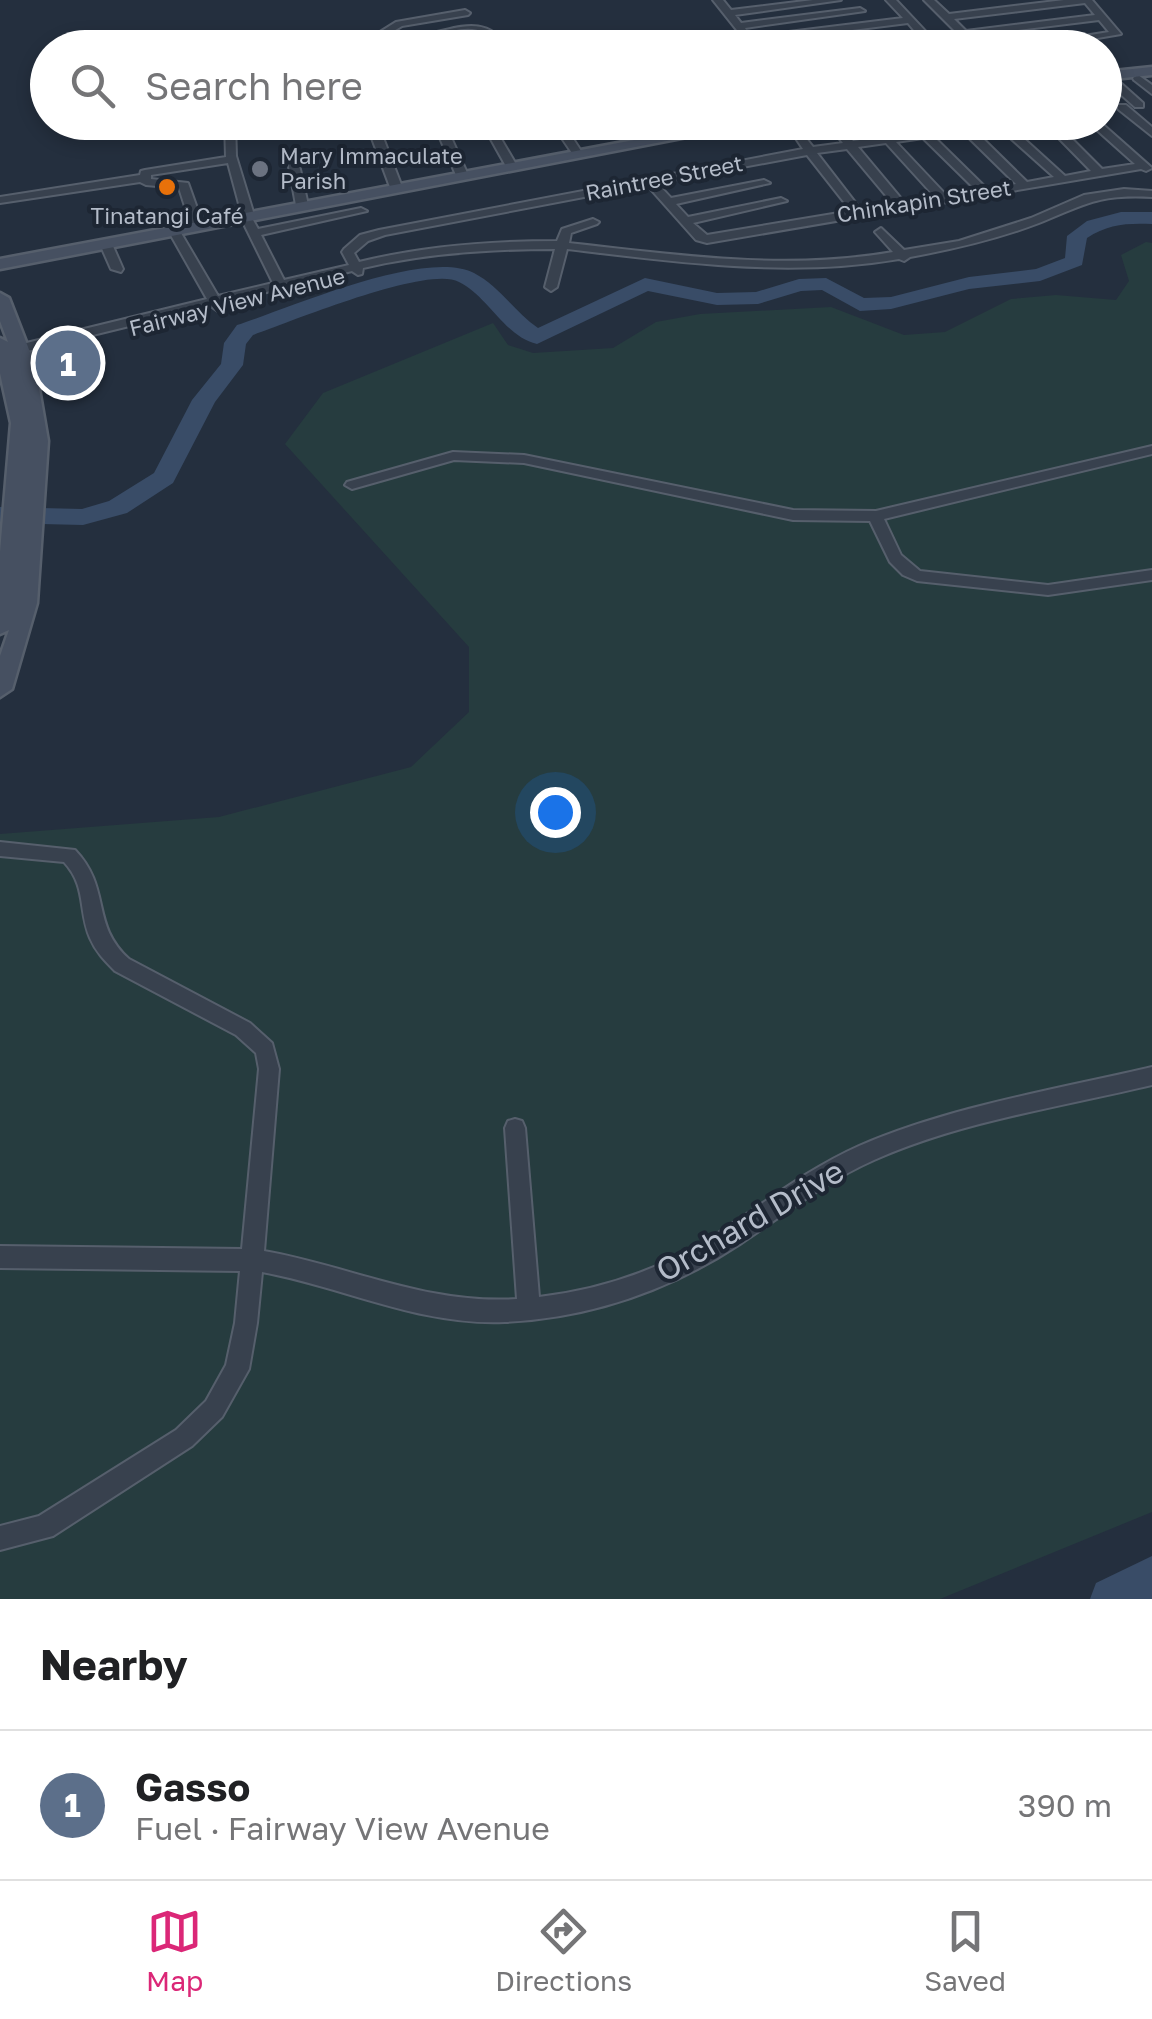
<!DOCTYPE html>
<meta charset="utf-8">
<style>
body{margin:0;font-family:"Golos Text",sans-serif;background:#f6f6f6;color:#202124}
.you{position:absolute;left:555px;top:812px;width:35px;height:35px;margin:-25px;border:8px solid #fff;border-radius:50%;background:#1a73e8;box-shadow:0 0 0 15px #1a73e833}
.badge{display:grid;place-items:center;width:65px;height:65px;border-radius:50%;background:#db2777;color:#fff;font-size:32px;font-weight:700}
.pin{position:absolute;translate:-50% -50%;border:5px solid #fff;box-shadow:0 2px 10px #0006}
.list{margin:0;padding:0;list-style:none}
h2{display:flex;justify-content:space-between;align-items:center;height:130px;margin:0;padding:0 40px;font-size:42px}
h2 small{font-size:32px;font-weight:400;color:#757577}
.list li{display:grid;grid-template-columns:65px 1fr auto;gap:30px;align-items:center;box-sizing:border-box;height:150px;padding:0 40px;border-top:2px solid #e0e0e0}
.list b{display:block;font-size:38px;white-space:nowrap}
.list p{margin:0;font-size:32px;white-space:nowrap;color:#757577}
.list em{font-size:32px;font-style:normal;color:#757577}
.icon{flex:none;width:55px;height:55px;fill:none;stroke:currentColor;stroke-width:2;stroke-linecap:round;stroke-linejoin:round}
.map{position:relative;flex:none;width:1152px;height:1599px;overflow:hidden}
.search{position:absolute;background:#fff;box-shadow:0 5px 15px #0003;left:30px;right:30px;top:30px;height:110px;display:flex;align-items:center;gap:25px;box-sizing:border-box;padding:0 35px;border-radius:55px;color:#757577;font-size:38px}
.sheet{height:280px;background:#fff}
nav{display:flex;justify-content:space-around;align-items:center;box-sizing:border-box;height:140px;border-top:2px solid #e0e0e0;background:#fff;font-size:28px;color:#757577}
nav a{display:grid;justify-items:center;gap:5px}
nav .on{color:#db2777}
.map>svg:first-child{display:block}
.green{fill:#263c3f}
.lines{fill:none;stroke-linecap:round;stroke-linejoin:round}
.river{fill:#394c67;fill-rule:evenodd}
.minor-casing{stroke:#565f6c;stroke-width:4}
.secondary-casing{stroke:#565f6c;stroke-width:5}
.minor{fill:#38414e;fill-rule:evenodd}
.secondary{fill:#465061;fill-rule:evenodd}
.worship-dot{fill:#6b7280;stroke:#1d2633;stroke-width:4}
.food-dot{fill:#e8710a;stroke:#1d2633;stroke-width:4}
.labels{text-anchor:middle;stroke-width:8;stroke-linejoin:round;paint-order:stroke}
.far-poi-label{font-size:22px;fill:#b4bcc9;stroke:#1d2633;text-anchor:start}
.far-street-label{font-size:22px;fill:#b4bcc9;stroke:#1d2633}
.near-street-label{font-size:32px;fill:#b4bcc9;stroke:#1d2633}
</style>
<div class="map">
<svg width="1152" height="1599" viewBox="0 0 1152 1599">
<rect width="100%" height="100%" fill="#242f3e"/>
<!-- green -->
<path class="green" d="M1146,242l6,1v1269l-212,87h-940v-765l219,-17 192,-50 58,-55v-65l-184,-203 38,-51 170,-70 15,22 25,8 80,-5 43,-26 44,-8 131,-7 73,28 41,-3 66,-33 45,-4 60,5 13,-19 -8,-26z"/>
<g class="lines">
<!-- river -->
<g class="river">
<path d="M1121,212h31v12c-25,-1 -44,0 -65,14l-5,27 -42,16 -71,8 -78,20 -31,2 -38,-21 -21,1 -43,13 -41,1 -69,-14 -111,53c-33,-8 -48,-47 -78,-62 -32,-17 -168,40 -206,53l-7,9 -3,21 -28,37 -42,81 -46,30 -44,12 -83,-2v-16l82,2 27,-8 45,-28 38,-73 29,-36 3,-21 13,-18c53,-17 188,-77 237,-52 25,13 41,39 64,55l107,-50 72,15 39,-1 43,-13 27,-1 38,20 27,-1 78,-20 67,-8 29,-11 2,-22 20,-15z"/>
<path d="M1152,1556v43h-62l6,-16z"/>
</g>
<!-- minor casing -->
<g class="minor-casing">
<g id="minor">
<path d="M713,0h10l8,10 82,-10h28l-106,15 6,8 119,-15 5,3 -120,17 5,7 6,1 147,-18 -17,-18h10l32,34 -1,14h-10l1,-13 -10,-12 -152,19 -12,-3z"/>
<path d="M924,0h10l15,14 115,-14h28l29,34 -82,14h-30l100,-16 -10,-12 -130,16v12h-10v-13zM1085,3l10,12 -129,16 -12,-12z"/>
<path d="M465,10l5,3 -2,2 -66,11 -10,6c44,16 84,-32 117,16h-10c-28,-48 -77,12 -119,-16l16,-10z"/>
<path d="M882,38l5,3 -2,2 -34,5h-35z"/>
<path d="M1138,75l14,10v9l-18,-14 -1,-2z"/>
<path d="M1107,78h8l28,25v4h-8l-28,-25z"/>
<path d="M1118,105h8l26,22v9l-34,-27z"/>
<path d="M225,122h10l1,34 18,59 -2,2 -10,-2 -14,-52 -77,12v4l37,4 15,42 -6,4 -6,-4 -12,-37 -33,-3 -6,-3 -140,21v-6l140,-22 1,-4 4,-1 81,-13z"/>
<path d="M366,122h11l25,65 -2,2 -10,-2z"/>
<path d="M433,122h11l24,53 -2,2 -10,-2z"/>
<path d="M491,122l26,44 -2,2h-8l-24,-43z"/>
<path d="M551,122h11l21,32 -1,2h-8z"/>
<path d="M785,122h8l20,25 30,-4 -17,-21h11l16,19 27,-4 -13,-15h11l13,14 26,-4 -9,-10h12l8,9 29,-5 -2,-4h58l-4,3 56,51 26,-5 -48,-49h12l47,47 33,-5 -47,-42h12l52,46 -6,3 -5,-2 -434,74 -11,-3 -49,-55 -262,50 -17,6 -14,12 5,9c65,-16 131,-21 198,-21l5,-12 31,-10 6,3 -2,2 -26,9 -2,10c108,12 216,28 324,9l-18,-20 6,-4 23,22 55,-9 72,-23 53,-23 40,-6 28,2v6c-53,-3 -66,7 -113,26 -42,16 -85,26 -129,34l-6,4 -5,-2c-111,19 -221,3 -332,-10l-10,38 -6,4 -6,-4 10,-38c-65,0 -129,4 -192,19l-1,6 -4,1 -6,-4 -130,32 2,4 -6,4 -7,-5 -204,50 -6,-4 1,-3 205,-50 -39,-69 2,-2h8l40,68 55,-13 -30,-61 2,-2h8l5,9 103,-21 6,3 -106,24 23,45 65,-15 -7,-13 2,-3 16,-14 19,-5 424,-81zM998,127l56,50 -27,5 -53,-52zM963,132l53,52 -29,5 -54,-53zM923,138l53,52 -30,5 -50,-53zM886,143l49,54 -31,5 -46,-55zM847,149l46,55 -32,6 -44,-57zM807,155l44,56 -144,24 -14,-12 94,-22 -6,-3 -93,19 -12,-13 94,-21 -6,-3 -93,18 -14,-15z"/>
<path d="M292,153l5,3 11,49 -6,3 -6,-3 -9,-49z"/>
<path d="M102,241l10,3 11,25 -2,3 -10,-3 -11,-25z"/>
<path d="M1152,446v8l-268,65 17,36 19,16 128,14 104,-15v10l-104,15 -131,-14 -14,-6 -13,-13 -20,-41 -77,-1 -269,-57 -70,-3 -102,29 -7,-4 2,-3 106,-30 71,3 269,55 83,1z"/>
<path d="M0,842l75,8c37,39 15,74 54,109l121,64 22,20 7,26 -15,182c85,15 164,54 253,48l-12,-171 3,-7 7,-2 7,2 3,7 14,169c59,-7 114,-25 165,-55 52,-32 99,-71 155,-96 93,-40 195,-56 293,-79v18c-92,22 -190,36 -278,75 -48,21 -90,55 -134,84 -70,46 -150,74 -235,78 -85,4 -161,-35 -243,-50l-5,51 -8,46 -27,48 -30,29 -139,90 -53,14v-24l39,-10 137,-86 30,-29 20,-36 9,-42 5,-52 -240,-3v-22l242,3 17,-180 -3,-16 -20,-18 -121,-64c-10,-10 -19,-19 -25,-33 -12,-28 -3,-51 -26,-76l-64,-6z"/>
</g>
</g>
<!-- secondary casing -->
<g class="secondary-casing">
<g id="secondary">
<path d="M1152,67v8l-48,5v-8z"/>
<path d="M730,122h35l-765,147v-10z"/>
<path d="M0,293l9,5 26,67 13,76 -11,162 -25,86 -12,8v-41l9,-26 -9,4v-82l11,-129 -11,-50v-35l8,4 -8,-21z"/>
</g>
</g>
<!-- minor -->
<use href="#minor" class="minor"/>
<!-- secondary -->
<use href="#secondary" class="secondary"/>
</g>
<!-- markers -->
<circle class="worship-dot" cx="260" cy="169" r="10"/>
<circle class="food-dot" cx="167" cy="187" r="10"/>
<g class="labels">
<!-- far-poi labels -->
<g class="far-poi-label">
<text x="280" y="164">Mary Immaculate<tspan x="280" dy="25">Parish</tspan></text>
<text x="167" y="224" text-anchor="middle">Tinatangi Café</text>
</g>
<!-- far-street labels -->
<g class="far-street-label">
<text transform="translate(664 178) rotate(-11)" y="8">Raintree Street</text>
<text transform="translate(924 201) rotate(-9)" y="8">Chinkapin Street</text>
<text transform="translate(237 302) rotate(-14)" y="8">Fairway View Avenue</text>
</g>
<!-- near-street labels -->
<g class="near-street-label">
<text transform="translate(750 1221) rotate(-30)" y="11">Orchard Drive</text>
</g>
</g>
</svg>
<div class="you"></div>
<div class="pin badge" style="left:68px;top:363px;background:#5c6f8a">1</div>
<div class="search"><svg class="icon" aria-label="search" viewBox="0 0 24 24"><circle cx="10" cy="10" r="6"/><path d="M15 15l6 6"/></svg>Search here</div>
</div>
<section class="sheet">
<h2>Nearby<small></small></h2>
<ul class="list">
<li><span class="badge" style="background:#5c6f8a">1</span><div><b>Gasso</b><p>Fuel · Fairway View Avenue</p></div><em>390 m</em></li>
</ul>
</section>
<nav>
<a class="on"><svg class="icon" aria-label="map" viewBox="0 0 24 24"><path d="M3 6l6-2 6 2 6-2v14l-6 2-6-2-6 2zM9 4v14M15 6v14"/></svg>Map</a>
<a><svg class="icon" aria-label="directions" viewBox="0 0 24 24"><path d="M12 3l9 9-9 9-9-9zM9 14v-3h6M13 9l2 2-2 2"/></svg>Directions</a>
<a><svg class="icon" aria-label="saved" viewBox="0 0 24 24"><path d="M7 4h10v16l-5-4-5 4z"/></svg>Saved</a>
</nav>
